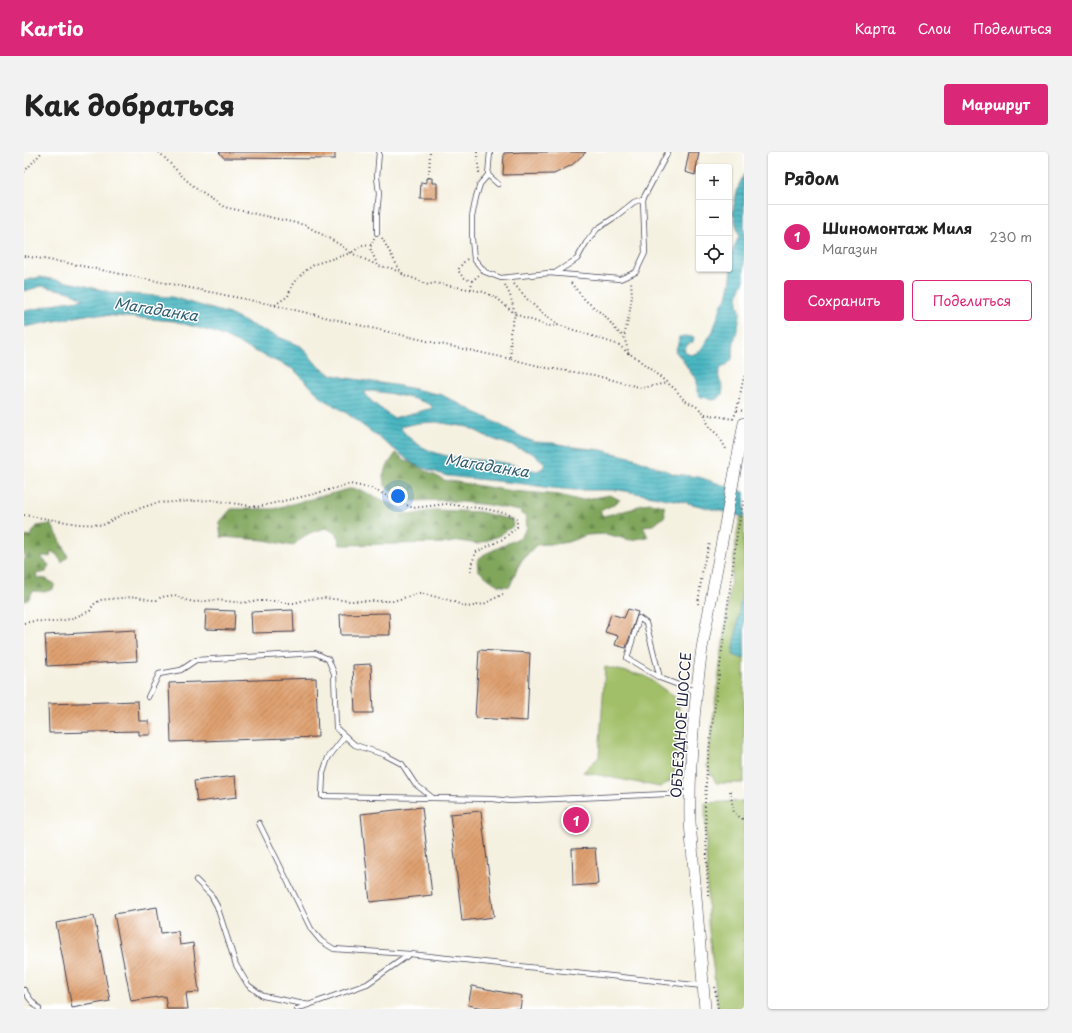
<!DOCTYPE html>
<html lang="ru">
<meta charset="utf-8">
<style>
body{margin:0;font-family:"Playpen Sans",sans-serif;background:#f2f2f2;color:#222}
.controls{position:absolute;right:12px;top:12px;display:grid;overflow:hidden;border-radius:4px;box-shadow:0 1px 3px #0004}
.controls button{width:36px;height:36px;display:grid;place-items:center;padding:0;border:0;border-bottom:1px solid #e0e0e0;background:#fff;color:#222;font:20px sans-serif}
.you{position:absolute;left:374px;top:344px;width:14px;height:14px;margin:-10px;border:3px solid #fff;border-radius:50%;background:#1a73e8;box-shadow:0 0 0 6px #1a73e833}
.badge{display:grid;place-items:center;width:26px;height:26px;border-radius:50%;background:#db2777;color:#fff;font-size:13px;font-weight:700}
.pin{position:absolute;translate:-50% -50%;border:2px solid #fff;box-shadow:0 1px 4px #0006}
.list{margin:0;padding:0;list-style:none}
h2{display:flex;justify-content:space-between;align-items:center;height:52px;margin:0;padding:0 16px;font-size:17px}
h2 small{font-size:13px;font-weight:400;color:#767676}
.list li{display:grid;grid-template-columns:26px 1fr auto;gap:12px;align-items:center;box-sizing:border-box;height:64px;padding:0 16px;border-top:1px solid #e0e0e0}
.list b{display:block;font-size:15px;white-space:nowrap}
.list p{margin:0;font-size:13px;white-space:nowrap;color:#767676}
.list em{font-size:13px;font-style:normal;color:#767676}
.actions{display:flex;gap:8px;padding:12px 16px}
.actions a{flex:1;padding:9px 0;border:1px solid #db2777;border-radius:4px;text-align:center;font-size:14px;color:#db2777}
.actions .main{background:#db2777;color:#fff}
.icon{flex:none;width:22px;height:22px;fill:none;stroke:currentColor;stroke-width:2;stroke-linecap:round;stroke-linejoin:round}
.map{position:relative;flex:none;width:720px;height:857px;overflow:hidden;border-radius:4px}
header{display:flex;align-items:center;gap:24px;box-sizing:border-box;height:56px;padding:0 20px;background:#db2777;color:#fff}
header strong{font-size:19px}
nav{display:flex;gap:22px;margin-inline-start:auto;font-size:14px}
.intro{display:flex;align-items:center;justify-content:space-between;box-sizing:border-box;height:96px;padding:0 24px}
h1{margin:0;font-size:28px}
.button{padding:10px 18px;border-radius:4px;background:#db2777;color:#fff;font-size:14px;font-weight:700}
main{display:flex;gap:24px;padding:0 24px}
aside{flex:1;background:#fff;border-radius:4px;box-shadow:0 1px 3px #0004}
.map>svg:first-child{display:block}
.grass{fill:#a1bf67;stroke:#627051}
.forest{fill:url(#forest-firs);stroke:#51644c}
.water{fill:url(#water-rules);stroke:#356c7e;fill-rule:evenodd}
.building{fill:url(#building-hatch)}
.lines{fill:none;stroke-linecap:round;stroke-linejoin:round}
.service-casing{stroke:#424154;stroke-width:6}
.tertiary-casing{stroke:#424154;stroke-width:12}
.path{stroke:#424154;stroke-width:2;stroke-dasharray:1 3;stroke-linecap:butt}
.service{stroke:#fff;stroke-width:4.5}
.tertiary{stroke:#fff;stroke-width:11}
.labels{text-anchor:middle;stroke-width:3;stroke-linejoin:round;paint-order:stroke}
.street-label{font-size:14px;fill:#22223b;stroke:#fff}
.water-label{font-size:15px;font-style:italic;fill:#315e71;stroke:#fff}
</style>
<header>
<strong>Kartio</strong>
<nav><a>Карта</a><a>Слои</a><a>Поделиться</a></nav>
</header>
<div class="intro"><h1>Как добраться</h1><a class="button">Маршрут</a></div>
<main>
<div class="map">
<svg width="720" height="857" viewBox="0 0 720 857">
<defs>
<pattern id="forest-firs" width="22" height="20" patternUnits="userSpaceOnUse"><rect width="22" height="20" fill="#80a65c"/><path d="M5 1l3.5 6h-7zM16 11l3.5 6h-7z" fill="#68874d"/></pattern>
<pattern id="water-rules" width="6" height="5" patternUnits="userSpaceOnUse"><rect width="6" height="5" fill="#48b7c2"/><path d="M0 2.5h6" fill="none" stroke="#3c949f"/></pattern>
<pattern id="building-hatch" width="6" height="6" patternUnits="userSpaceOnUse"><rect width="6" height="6" fill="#dfa070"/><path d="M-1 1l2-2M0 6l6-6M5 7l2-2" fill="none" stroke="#b4825d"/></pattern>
</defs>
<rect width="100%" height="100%" fill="#fff"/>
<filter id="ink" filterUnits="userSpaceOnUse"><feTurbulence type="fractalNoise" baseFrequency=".025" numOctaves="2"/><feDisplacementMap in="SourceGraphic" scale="8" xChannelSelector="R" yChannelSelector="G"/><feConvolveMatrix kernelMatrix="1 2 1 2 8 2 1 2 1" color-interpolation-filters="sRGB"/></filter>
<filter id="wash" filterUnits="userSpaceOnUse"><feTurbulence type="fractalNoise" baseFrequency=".012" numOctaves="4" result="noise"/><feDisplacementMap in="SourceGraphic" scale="16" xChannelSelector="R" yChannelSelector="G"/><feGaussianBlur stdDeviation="0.9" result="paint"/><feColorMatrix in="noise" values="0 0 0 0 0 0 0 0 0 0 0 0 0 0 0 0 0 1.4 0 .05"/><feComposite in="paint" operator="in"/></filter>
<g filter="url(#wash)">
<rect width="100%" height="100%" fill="#f5f1e1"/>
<!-- grass -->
<g class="grass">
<path d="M720,347v284h-28l-9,-17 30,-232z"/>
<path d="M581,515l40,9 31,22 3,10 -5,71 -14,8 -77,-15 16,-15z"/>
<path d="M720,649v208h-26l-10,-86 -3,-120z"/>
</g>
<!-- forest -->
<g class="forest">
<path d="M372,301l7,6 41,21 68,11 47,4 20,5 31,-5 10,5 -7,5 -13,6 3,5 29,-7 10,-5 9,-1 13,3 1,10 -11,9 -11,1 5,11 -18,3 -24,-6 -19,1 -19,7 -13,2h-9l-10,1 -14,15 -4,7 -8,19c-12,3 -23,-9 -32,-16l-1,-9 6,-6 38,-18 6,-9 -1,-10 -6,-7 -31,-6 -46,-5 -30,1 -11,-3 -12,-7 -6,-7 -1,-8 6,-13z"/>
<path d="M325,337l11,1 36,16 14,9 25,-5 45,2 32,8 1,6 -13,9 -21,9 -20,-3 -11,2 -108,2 -3,-11 -11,-6c-15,4 -22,6 -33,18l-29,-6 -43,-3 -2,-14 12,-14h42z"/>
<path d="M27,372l12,21 5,12 -6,6 -5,-8 -6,-4 -1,6 -4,-1 -5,1 8,8 -3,7 -10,2 1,4 9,1 9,5 -2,5 -8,3 -12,-1 -5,9 -4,1v-64l6,-1 7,-10z"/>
</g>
<!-- water -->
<g class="water">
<path d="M720,22v106c-3,6 -7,16 -6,23 0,3 2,6 2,9 0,10 -4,21 -6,30 -1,4 0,9 -1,13 -3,16 -23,7 -10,33l-1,6 -4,5 -7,1 -4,-2 -6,-1 -4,-5v-12l-7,-8 -7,-12 -8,-9 3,-7 1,-7 6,-1 9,1 -1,5 -6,3 -3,5 4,4 4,1 8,-4 13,-20 9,-27 5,-6 4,-19 2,-29 6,-14 -6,-24 2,-13 4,-14z"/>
<path d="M16,125l38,7 36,9 58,4 57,17 37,18 35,14 17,20 12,8 17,4 53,8 42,9 49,25 31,17 12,5 19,1 21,4 27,3 33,8 40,16 25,3 45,15v25l-64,-16 -61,-11h-44l-24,-2 -26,-4 -78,-8 -32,-11 -70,-53 -23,-14 -29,-29 -77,-36 -42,-12 -83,-7 -67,13v-17c12,1 23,-5 34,-7 9,-2 18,-2 26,-4l-14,-7 -28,-6 -18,5v-10zM347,239l17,2 27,6 14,5 4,4 -40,10 -22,-17 -7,-9zM412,270l32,5 22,11 42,15 13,10 -2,5 -6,3c-11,-2 -21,-6 -33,-8 -12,-3 -24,-2 -37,-4 -25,-2 -52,-10 -67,-32l18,-4z"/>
<path d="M720,423v84l-11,-4z"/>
</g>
<g id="blocks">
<!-- building -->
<g class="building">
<path d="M195,0h116v7l-111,-1z"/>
<path d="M499,0h63l-14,13 -18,9 -51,1 1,-22z"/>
<path d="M665,0h10l-4,23 -10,-3z"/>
<path d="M402,26h6v5h5v16h-17l1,-17 5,1z"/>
<path d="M604,457l10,3 -12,36 -11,-3 3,-9 -13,-4 6,-18 13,4z"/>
<path d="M182,458l29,1 -1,19 -29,-1z"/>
<path d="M269,458l1,22 -42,1 -1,-21z"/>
<path d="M365,461l1,22h-49l-1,-21z"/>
<path d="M111,478l2,31 -90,5 -2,-31z"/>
<path d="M455,498l51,3 -3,68 -52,-3z"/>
<path d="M347,512l2,49h-18l-2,-48z"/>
<path d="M292,526l2,59 -147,5 -2,-59z"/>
<path d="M114,549l1,20h10l1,14h-11v-4l-90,2 -1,-29z"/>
<path d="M211,624l2,21 -40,5 -3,-21z"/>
<path d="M398,655l10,88 -62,7 -9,-88z"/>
<path d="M560,656l2,22 -17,2 -3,-23z"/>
<path d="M457,659l13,106 -32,4 -12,-107z"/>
<path d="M571,696l3,36 -25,2 -1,-37z"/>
<path d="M133,755l4,26 17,-2 2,14 13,-2 6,49 -13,1 2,16h-21l-2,-13 -34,5 -17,-87z"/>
<path d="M70,764l16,85 -38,7 -16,-85z"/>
<path d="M448,834l50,10 -2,13h-33l-19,-4z"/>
</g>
</g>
</g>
<g filter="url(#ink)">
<use href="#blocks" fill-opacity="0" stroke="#424154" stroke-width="1"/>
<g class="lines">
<!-- service casing -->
<g class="service-casing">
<g id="service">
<path d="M466,0l-2,23 10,9"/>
<path d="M464,23l-8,9 -4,13 -4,20v22l2,20 11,13 16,6 48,-5 71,6 16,-7 9,-19 -2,-54 25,-47"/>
<path d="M353,81v-20l2,-19 -2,-17 2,-25"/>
<path d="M531,121l22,-14 9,-16 11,-14 18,-12 19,-15 9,-3"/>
<path d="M636,526l-33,-20 12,-40 7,5 14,55 37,14"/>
<path d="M124,545l11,-23 22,-4 15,-10 119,-7 13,6 6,14 2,55 19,17 30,10 17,9 13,20 18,14 60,1 17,2 180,-8"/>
<path d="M321,584l-17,22 -5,15 -1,23 111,2"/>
<path d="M235,671l52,106 10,12 13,8 76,5 293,32"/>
<path d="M172,728l15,15 6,11 19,59 12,20 15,11 46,9"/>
<path d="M0,838l6,9 9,10"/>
<path d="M273,857l70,-25 43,-30"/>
</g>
</g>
<!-- tertiary casing -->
<g class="tertiary-casing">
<path id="tertiary" d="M681,857l-15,-187c-1,-58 4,-116 12,-174l42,-225"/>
</g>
<!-- path -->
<g class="path">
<path d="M135,0l24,25 16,14 25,16 81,18 34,19 12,9 12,-8 8,-1"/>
<path d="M453,0l2,21"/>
<path d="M0,20l18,-20"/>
<path d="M405,26l1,-26"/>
<path d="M350,86l-4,10 8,18 13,2 13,7"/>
<path d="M358,86l17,31 5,6 11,4 13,6 6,-2 7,1 43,8 14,7 17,15"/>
<path d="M0,104l43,7 202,41 171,40 71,15 -1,-26 5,-19 33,12 11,-1"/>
<path d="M443,107l-5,5 -4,6c4,7 7,9 14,11"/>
<path d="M547,131l14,17 21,17 11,14 7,6"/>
<path d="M490,132l14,16 13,12 18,13 60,20 10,9 5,2 41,33 9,11 13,7 7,6 5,14 10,9 8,15"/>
<path d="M481,133l5,10 5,18"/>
<path d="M447,137l1,-8 7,-6"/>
<path d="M251,153l13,-9 5,-13 11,-11 11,-8 36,-11 26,12"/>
<path d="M605,202l-5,-17 5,-21 3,-20 -1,-15"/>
<path d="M487,207l36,9 47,7 48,13 25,-5"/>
<path d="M713,258l7,1"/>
<path d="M681,262l28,5"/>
<path d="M709,267l4,-9 7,-34"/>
<path d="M0,363l54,9 25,1 20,-11 33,-11 56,-3 45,7 57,-13 36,-10 21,4 42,20 33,-4 40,5 22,5 9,6v7l-14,12 -27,13 -4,11 -2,10"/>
<path d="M674,452l5,-38 7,-23"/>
<path d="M0,471l10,-2 19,1 17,-3 20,-8 3,-6 7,-5 31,-3h6l14,3h6l4,-3 14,-2 10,5 10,2 21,-2 28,3 7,-2h25l11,2h7l16,-4 15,-1 25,3h43l27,-8 29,7 18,7 17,-3 19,-10"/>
<path d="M706,639l4,22 10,7"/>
<path d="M684,743l-3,-92 2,-37 30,-232 7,-35"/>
<path d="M691,835l3,22"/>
</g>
<!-- service -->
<use href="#service" class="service"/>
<!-- tertiary -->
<use href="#tertiary" class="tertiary"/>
</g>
</g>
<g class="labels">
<!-- street labels -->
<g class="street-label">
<text transform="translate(657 573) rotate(-86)" y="5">ОБЪЕЗДНОЕ ШОССЕ</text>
</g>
<!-- water labels -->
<g class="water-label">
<text transform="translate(132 158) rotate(9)" y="5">Магаданка</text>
<text transform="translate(463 314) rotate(9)" y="5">Магаданка</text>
</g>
</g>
</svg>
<div class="controls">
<button>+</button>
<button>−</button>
<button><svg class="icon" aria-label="locate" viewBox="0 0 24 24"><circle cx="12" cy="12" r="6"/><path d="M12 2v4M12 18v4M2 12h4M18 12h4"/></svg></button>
</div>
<div class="you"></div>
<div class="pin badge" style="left:552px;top:668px">1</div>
</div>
<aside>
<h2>Рядом<small></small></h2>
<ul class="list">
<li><span class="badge">1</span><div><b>Шиномонтаж Миля</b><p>Магазин</p></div><em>230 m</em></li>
</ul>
<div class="actions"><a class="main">Сохранить</a><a>Поделиться</a></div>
</aside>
</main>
